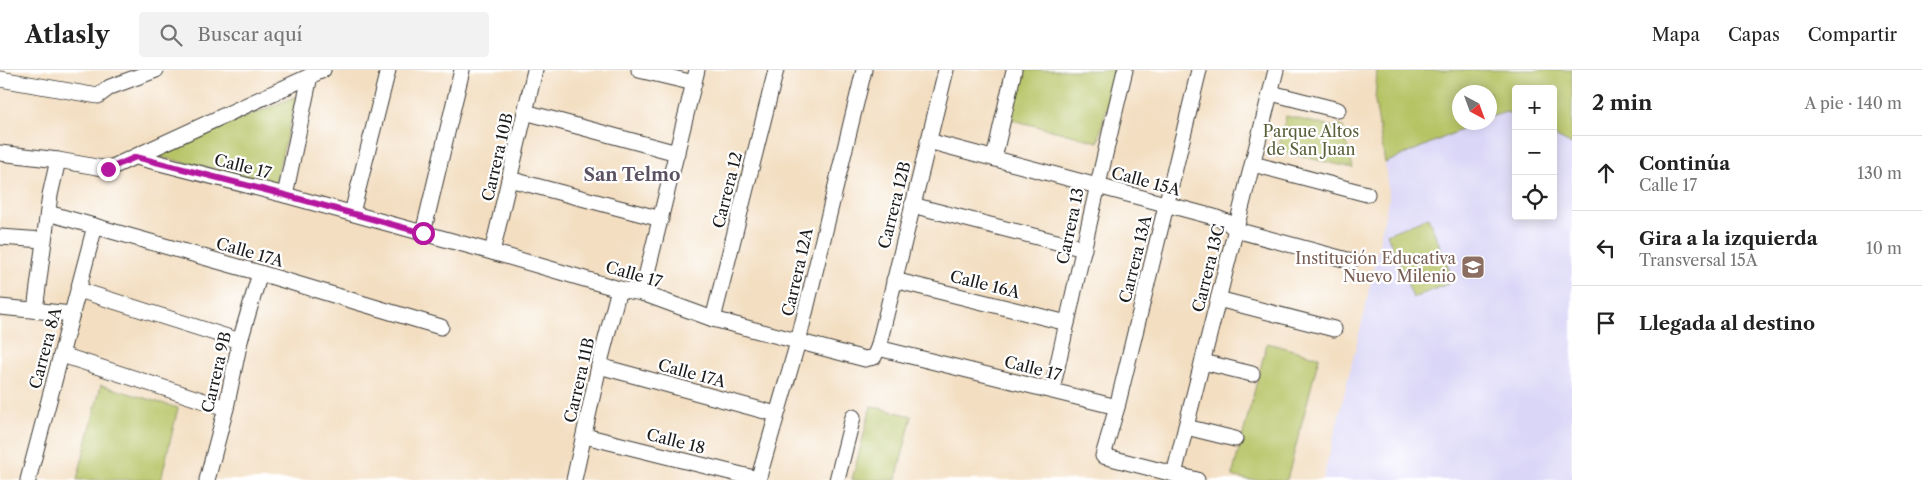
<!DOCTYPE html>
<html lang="es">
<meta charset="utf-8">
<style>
body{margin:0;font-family:"Libre Caslon Text",serif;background:#f2f2f2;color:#222}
.controls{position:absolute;right:15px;top:15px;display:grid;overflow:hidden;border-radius:5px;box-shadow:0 2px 12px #0003}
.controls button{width:45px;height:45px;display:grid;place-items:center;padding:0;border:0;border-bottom:1px solid #e0e0e0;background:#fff;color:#222;font:25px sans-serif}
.compass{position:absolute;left:1452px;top:15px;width:45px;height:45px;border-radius:50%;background:#fff;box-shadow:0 2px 12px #0003;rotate:139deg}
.stop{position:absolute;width:15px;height:15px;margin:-11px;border:4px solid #b5179e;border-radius:50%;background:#fff}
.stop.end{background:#b5179e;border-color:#fff;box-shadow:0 1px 5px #0008}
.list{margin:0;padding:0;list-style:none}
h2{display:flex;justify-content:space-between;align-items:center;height:65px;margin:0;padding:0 20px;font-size:21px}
h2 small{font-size:16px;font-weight:400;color:#767676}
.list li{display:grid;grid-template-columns:32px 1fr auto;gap:15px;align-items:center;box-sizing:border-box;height:75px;padding:0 20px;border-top:1px solid #e0e0e0}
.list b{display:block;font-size:19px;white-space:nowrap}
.list p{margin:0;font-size:16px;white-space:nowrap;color:#767676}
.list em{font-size:16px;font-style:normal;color:#767676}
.icon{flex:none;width:28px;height:28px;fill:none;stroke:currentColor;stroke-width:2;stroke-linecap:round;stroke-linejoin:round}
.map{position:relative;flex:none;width:1572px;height:410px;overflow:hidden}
header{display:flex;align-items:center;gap:30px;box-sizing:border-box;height:70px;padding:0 25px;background:#fff;border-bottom:1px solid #e0e0e0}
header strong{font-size:24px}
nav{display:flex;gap:28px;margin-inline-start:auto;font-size:18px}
.search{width:350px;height:45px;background:#f2f2f2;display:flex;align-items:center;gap:12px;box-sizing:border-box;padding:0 18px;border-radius:5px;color:#767676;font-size:19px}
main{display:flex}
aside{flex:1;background:#fff}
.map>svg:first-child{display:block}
.built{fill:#dad6f7}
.green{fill:#b7c466;stroke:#6a7041}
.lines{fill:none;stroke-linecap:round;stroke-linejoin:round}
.minor-casing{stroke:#3c3935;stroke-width:17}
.minor{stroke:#fff;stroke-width:15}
.route{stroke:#b5179e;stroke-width:6}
.labels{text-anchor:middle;stroke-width:4.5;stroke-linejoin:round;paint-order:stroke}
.park-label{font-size:16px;fill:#5a5f3a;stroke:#fff}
.street-label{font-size:16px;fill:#1c1c1c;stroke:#fff}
.education-label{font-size:16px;fill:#785e54;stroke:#fff;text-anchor:end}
.neighbourhood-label{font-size:18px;font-weight:bold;fill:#5c5262;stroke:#fff}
</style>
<header>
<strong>Atlasly</strong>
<div class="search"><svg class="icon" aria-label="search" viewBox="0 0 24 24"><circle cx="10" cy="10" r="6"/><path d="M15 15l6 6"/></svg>Buscar aquí</div>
<nav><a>Mapa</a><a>Capas</a><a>Compartir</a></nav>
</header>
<main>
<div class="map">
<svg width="1572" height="410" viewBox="0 0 1572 410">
<rect width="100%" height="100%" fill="#fff"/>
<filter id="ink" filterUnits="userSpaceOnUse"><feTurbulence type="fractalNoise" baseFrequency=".02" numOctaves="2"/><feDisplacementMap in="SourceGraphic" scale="10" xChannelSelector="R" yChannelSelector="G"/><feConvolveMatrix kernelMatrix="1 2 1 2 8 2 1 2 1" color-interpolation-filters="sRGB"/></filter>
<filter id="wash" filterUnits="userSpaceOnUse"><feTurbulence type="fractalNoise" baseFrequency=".0096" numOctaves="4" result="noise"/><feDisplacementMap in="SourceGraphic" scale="20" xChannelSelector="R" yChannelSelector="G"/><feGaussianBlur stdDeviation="1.12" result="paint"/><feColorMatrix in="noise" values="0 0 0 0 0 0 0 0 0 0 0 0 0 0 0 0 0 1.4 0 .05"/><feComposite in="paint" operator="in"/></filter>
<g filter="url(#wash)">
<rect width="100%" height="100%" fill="#f3dec1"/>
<!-- built -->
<path class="built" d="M1506,42l10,4v100h37v-81l19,10v335h-249l40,-162 24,-112 2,-7 -4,-36 92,-40 13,-1v-5z"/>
<!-- green -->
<g class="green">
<path d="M1021,0h95l-18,72 -89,-23z"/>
<path d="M1377,0h195v75l-19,-10v-46h-37v27l-10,-4 -16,5v-25h-30v30l17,1 -92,40 -10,-62z"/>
<path d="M297,26l-22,87 -123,-28z"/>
<path d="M1286,46l51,12v-3l6,2 10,41 -75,-17z"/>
<path d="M1428,147l26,64 -41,17 -26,-64z"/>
<path d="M1267,273l52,14 -32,123h-38l-17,-4z"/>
<path d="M101,315l77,23 -17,72h-84z"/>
<path d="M871,336l41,10 -16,64h-44z"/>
</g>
</g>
<g filter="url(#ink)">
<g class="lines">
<!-- minor casing -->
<g class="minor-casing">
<g id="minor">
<path d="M639,0l55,13"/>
<path d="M0,9l98,17 12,-9 46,-17"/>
<path d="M1271,23l67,17"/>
<path d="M525,42l152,41"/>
<path d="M928,71l286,76 13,5 9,8 115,31"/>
<path d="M0,83l58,7 50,9 215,-99"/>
<path d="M136,87l149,38 207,57 127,37 23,4 71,26 152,40 9,-2 4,-9 68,-278"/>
<path d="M994,88l20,-88"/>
<path d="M1253,94l114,30"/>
<path d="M509,109l152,40"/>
<path d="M285,125l25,-119"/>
<path d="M912,135l172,44"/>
<path d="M48,143l212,60 181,54"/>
<path d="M352,143l36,-143"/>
<path d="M423,163l39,-163"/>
<path d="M0,167l43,3"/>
<path d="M492,182l43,-182"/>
<path d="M894,210l173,43"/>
<path d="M79,220l161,51"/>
<path d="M642,223l55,-223"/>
<path d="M1218,229l116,30"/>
<path d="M0,237l72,7"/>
<path d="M35,240l15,-115 8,-35"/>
<path d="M713,249l63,-249"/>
<path d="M878,278l239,59"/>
<path d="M62,285l164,53"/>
<path d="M1203,292l49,12"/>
<path d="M599,296l177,48"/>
<path d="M1052,320c24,-107 47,-214 73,-320"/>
<path d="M1186,357l49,12"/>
<path d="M585,366l173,43"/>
<path d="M1174,404l102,-404"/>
<path d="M28,410l67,-254"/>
<path d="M207,410l19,-72 14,-67 20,-68"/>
<path d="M574,410l25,-114 20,-77"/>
<path d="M758,410l40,-138 66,-272"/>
<path d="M837,410l16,-63"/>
<path d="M1197,410l-94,-24 14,-49 82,-337"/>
</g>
</g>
<!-- minor -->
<use href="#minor" class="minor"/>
</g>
</g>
<g class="lines" filter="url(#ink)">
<!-- route -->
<path class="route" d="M108,99l28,-12 149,38 138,38"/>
</g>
<!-- icons -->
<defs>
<g id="school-square" transform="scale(1.25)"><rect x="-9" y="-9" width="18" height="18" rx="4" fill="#8d6e63" stroke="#fff"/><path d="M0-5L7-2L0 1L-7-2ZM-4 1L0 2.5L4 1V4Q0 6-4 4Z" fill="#fff"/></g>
</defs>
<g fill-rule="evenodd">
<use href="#school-square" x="1473" y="197"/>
</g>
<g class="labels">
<!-- park labels -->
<g class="park-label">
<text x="1311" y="67">Parque Altos<tspan x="1311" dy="18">de San Juan</tspan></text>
</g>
<!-- street labels -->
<g class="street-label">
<text transform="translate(497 87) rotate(-77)" y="6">Carrera 10B</text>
<text transform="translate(243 96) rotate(14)" y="6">Calle 17</text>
<text transform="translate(1146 111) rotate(15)" y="6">Calle 15A</text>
<text transform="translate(727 120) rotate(-76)" y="6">Carrera 12</text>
<text transform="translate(894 135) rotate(-76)" y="6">Carrera 12B</text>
<text transform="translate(1070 156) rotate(-78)" y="6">Carrera 13</text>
<text transform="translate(250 182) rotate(16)" y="6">Calle 17A</text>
<text transform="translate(1135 189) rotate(-76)" y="6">Carrera 13A</text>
<text transform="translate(1208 198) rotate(-76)" y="6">Carrera 13C</text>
<text transform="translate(797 202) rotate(-77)" y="6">Carrera 12A</text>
<text transform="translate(634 204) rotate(16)" y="6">Calle 17</text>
<text transform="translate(985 214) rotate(14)" y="6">Calle 16A</text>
<text transform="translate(45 278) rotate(-75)" y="6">Carrera 8A</text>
<text transform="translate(1033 298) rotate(14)" y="6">Calle 17</text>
<text transform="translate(216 302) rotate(-77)" y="6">Carrera 9B</text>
<text transform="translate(692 303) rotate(15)" y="6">Calle 17A</text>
<text transform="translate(579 310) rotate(-77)" y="6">Carrera 11B</text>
<text transform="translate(676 371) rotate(14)" y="6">Calle 18</text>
</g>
<!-- education labels -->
<g class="education-label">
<text x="1456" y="194">Institución Educativa<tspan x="1456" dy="18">Nuevo Milenio</tspan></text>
</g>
<!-- neighbourhood labels -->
<g class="neighbourhood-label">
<text x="632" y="111">San Telmo</text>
</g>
</g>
</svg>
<div class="controls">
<button>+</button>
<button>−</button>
<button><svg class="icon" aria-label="locate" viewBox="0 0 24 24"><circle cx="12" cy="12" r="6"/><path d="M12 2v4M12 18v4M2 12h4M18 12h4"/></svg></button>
</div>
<svg class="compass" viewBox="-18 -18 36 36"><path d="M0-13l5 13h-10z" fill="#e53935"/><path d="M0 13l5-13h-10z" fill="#767676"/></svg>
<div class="stop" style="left:423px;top:163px"></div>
<div class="stop end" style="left:108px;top:99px"></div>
</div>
<aside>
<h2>2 min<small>A pie · 140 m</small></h2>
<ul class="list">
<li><svg class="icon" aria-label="ahead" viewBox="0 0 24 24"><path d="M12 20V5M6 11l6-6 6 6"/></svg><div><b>Continúa</b><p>Calle 17</p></div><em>130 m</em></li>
<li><svg class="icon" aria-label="left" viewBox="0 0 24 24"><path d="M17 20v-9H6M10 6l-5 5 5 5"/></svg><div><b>Gira a la izquierda</b><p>Transversal 15A</p></div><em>10 m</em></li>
<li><svg class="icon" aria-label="arrive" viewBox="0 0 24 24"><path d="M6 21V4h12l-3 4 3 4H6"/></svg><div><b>Llegada al destino</b></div></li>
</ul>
</aside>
</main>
